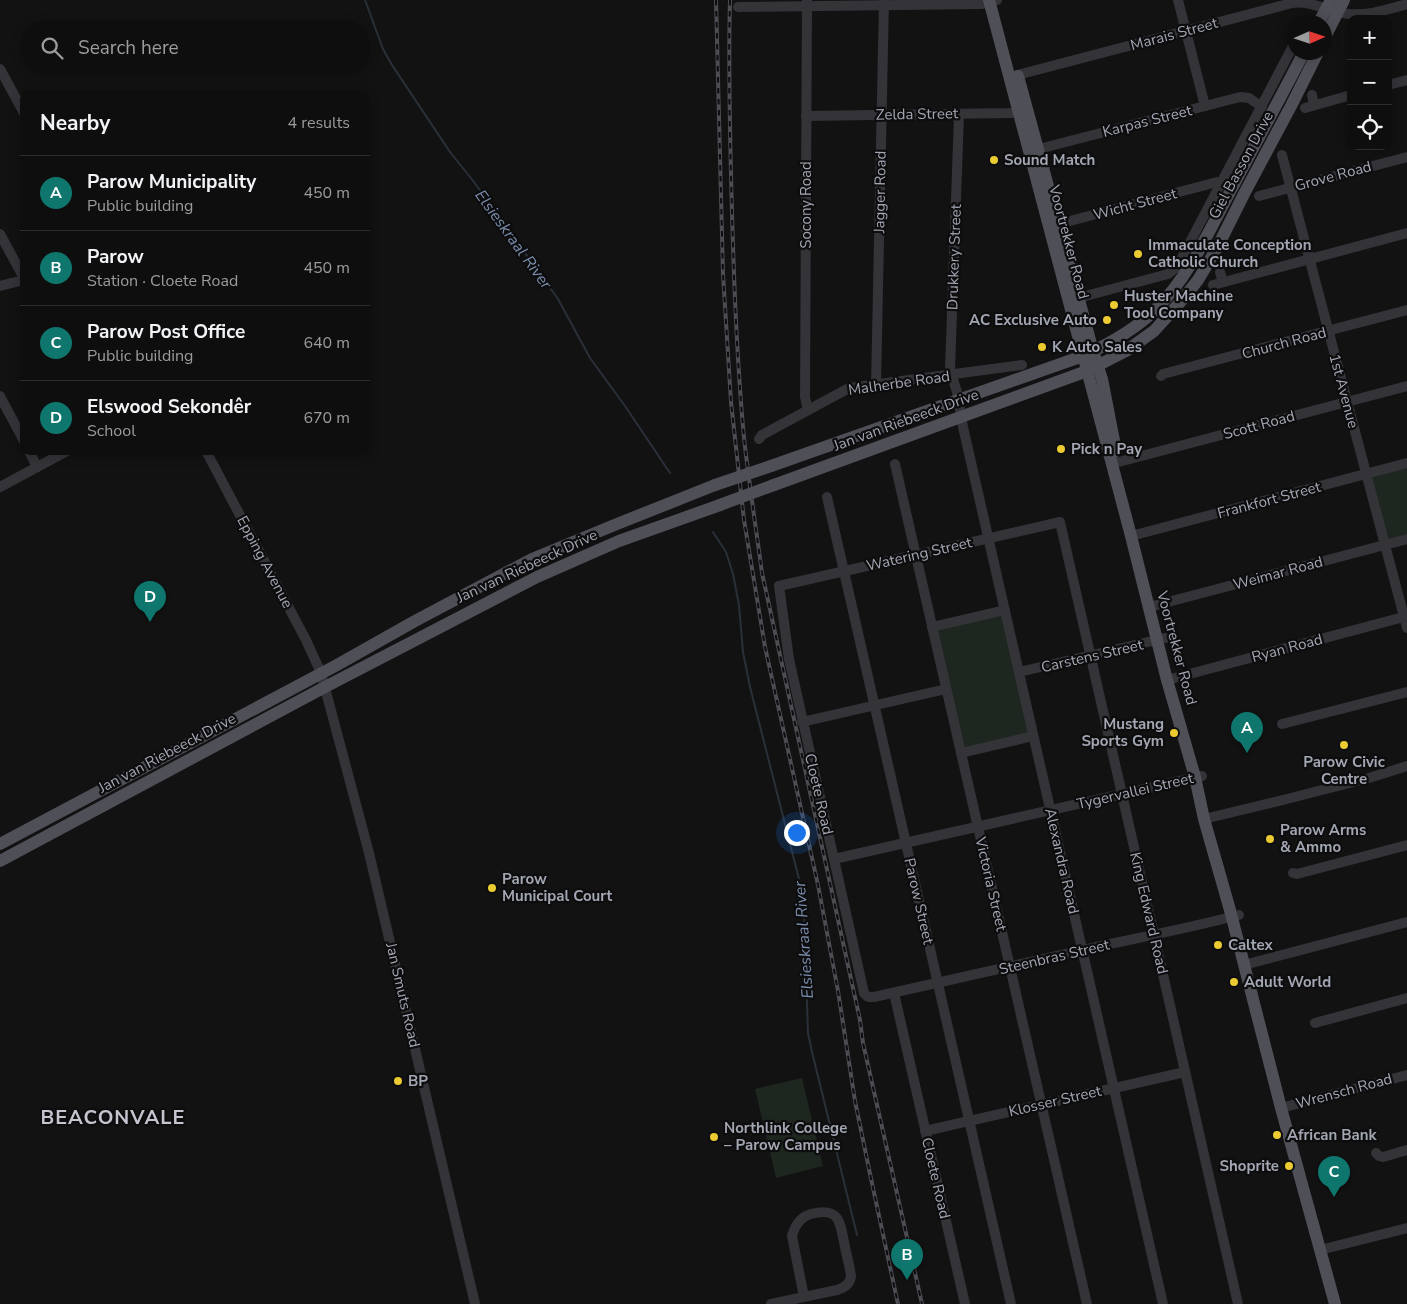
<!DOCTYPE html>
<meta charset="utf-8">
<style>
body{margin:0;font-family:"Nunito Sans",sans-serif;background:#1c1c1c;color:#f1f3f6}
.controls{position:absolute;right:15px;top:15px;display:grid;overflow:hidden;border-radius:10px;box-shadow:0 2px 12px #0003}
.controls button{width:45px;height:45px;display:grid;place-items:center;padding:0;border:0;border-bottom:1px solid #2e2e2e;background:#0e0e0e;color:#f1f3f6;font:25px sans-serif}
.compass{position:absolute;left:1287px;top:15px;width:45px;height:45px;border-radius:50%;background:#0e0e0e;box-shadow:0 2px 12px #0003;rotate:87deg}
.you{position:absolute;left:796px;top:832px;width:18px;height:18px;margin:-12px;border:4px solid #fff;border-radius:50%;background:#1a73e8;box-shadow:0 0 0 8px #1a73e833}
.badge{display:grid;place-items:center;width:32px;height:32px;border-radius:50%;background:#0f766e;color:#fff;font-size:16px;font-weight:700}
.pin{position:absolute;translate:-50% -41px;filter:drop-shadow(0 1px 2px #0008)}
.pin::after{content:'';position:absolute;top:26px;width:18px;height:15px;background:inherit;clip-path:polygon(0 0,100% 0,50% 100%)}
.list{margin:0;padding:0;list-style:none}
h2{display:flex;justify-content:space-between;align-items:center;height:65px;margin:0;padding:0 20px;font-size:21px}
h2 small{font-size:16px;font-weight:400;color:#9b9c9e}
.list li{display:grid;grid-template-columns:32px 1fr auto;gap:15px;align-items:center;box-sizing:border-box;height:75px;padding:0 20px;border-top:1px solid #2e2e2e}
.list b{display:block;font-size:19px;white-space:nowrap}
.list p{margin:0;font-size:16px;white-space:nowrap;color:#9b9c9e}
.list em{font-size:16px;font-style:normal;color:#9b9c9e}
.icon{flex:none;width:28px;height:28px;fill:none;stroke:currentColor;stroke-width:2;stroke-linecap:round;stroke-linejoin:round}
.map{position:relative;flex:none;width:1407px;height:1304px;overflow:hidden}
.search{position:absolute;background:#0e0e0e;box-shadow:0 2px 12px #0003;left:20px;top:20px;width:350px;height:55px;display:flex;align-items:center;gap:12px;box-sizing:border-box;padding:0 18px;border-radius:28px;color:#9b9c9e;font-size:19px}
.panel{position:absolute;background:#0e0e0e;box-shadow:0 2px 12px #0003;left:20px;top:90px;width:350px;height:365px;border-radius:10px}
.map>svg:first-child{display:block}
.green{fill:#1e2620}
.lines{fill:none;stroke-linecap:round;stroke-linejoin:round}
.stream{stroke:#2a3038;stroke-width:2}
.minor{stroke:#333338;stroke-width:10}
.major{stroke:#4f4f57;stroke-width:12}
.rail-casing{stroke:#4c4c53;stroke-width:4}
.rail{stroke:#0d0d0e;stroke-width:2;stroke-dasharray:5.5;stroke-linecap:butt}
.major-bridge{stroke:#4f4f57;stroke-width:12}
.poi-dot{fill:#ebcb31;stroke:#0d0d0e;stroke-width:2}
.labels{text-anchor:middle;stroke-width:4.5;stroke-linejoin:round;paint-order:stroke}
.street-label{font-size:15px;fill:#a3a6b3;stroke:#0d0d0e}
.poi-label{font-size:15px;font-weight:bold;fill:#a3a6b3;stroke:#0d0d0e;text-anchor:start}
.water-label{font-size:16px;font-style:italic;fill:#7b8eae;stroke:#0d0d0e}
.district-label{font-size:20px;font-weight:bold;letter-spacing:1px;fill:#c4c5cf;stroke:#0d0d0e}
</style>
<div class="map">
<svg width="1407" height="1304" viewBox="0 0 1407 1304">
<rect width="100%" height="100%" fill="#121213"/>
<!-- green -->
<g class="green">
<path d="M1407,468v66l-19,5 -16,-62z"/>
<path d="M1000,615l2,1 26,117 -62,14 -3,-1 -26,-115 2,-3z"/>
<path d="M802,1078l21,88 -47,12 -21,-89z"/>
</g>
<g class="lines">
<!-- stream -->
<g class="stream">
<path d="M365,0l18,49 9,16 58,87 24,30 84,117 32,59 35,48 45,67"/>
<path d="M713,532l13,20 7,22 6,31 4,47 7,35 49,192 5,35 4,119 4,19 45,183"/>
</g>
<!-- minor -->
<g class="minor">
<path d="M807,0l-2,397 3,13"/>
<path d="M1178,0l27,106"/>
<path d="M738,7l244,-3 15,-4"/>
<path d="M0,69l24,44"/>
<path d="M1010,77l282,-74c20,-3 38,10 57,11 19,2 40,-5 58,-10"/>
<path d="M1388,85l19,-5"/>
<path d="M1312,95l2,10"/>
<path d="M1305,108l46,-13"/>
<path d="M959,114l-9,256 7,22 6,35 200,877"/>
<path d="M806,116l205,-3 14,-2"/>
<path d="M1031,151l209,-54 9,1 13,9"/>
<path d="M1282,155l125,473"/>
<path d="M1259,196l148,-39"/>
<path d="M1051,226l166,-44 4,2"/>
<path d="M0,234l24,44"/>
<path d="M1220,272l3,10"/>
<path d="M1213,285l194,-52"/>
<path d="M0,286l24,-6"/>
<path d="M1078,298l90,-24 9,-7 117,-223"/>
<path d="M1161,376l2,-2 244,-64"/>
<path d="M876,385l8,-385"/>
<path d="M0,396l24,45"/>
<path d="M759,439l3,-4 87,-47 173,-23"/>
<path d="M29,451l8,16"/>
<path d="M206,451l100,189 15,33 48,180 106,451"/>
<path d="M895,464l192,840"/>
<path d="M1111,464l296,-78"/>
<path d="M0,487l67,-36"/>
<path d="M827,497l184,807"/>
<path d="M1131,536l276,-73"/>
<path d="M1149,607l258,-68"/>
<path d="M932,627l73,-17"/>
<path d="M1019,672l146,-34"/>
<path d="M1167,680l240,-64"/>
<path d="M802,722l144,-33"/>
<path d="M1282,724l125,-32"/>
<path d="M961,753l72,-17"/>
<path d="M1204,819l79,-19 86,-22 38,-12"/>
<path d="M834,859l368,-83"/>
<path d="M1293,873l4,1 110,-29"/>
<path d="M1244,965l163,-43"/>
<path d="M894,993l71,311"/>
<path d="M1315,1023l92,-25"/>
<path d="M1281,1108l126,-33"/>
<path d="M925,1131l260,-59"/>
<path d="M1376,1153l3,3 4,1 24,-7"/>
<path d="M1320,1250l87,-22"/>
<path d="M771,1304l66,-14c8,-3 12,-5 14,-13 -1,-10 -4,-20 -6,-30 -5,-23 -4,-41 -34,-33 -11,3 -16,11 -19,22l12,61"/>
<path d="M1238,1304c-59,-261 -118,-522 -178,-782l-281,64 10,73 75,334 4,4h6c75,-17 151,-34 227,-51 46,-10 92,-19 138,-31"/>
</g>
<!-- major -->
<g class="major">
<path d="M989,0l142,536 36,144 28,97 9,42 26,91 51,198 54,196"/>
<path d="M1319,22l12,-22"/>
<path d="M1324,39l20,-39"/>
<path d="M1018,76l75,275 9,28 14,72"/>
<path d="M771,466l312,-110c26,-12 52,-26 73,-47 33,-32 53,-78 75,-119 24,-46 49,-91 73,-138"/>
<path d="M774,485l313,-114 39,-20 28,-20 29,-32 15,-19 19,-32 27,-54 47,-88 27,-54"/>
<path d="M0,844l337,-179 78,-44 117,-62 85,-35 98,-39"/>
<path d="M0,861l325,-174 212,-110 82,-36 101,-36"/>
</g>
<!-- rail casing -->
<g class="rail-casing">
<g id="rail">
<path d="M716,0l7,274 8,128 13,118 21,127 53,238 20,106 17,110 15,73 28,130"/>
<path d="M730,0c-2,71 0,141 2,212 2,75 5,151 12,226 5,45 12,90 18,135l98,447 3,23 59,261"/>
</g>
</g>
<!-- rail -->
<use href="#rail" class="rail"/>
<!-- major-bridge -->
<g class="major-bridge">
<path d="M715,485l56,-19"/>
<path d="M720,505l54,-20"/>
</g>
</g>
<!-- markers -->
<g class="poi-dot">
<circle cx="994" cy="160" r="5"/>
<circle cx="1138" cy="254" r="5"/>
<circle cx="1114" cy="305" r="5"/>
<circle cx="1107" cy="320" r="5"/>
<circle cx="1042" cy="347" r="5"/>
<circle cx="1061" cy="449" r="5"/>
<circle cx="1174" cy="733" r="5"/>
<circle cx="1344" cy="745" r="5"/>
<circle cx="1270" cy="839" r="5"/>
<circle cx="492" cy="888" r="5"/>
<circle cx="1218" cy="945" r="5"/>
<circle cx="1234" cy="982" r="5"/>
<circle cx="398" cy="1081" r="5"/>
<circle cx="1277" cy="1135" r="5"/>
<circle cx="714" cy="1137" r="5"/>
<circle cx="1289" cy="1166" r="5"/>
</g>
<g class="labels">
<!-- street labels -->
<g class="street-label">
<text transform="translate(1174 34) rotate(-15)" y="5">Marais Street</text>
<text transform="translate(917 114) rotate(-1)" y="5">Zelda Street</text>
<text transform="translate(1147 121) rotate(-14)" y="5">Karpas Street</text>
<text transform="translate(1241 165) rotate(-62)" y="5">Giel Basson Drive</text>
<text transform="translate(1333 176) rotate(-15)" y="5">Grove Road</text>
<text transform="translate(880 192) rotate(-89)" y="5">Jagger Road</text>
<text transform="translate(1135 204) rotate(-15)" y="5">Wicht Street</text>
<text transform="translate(806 205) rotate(-90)" y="5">Socony Road</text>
<text transform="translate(1069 242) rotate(75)" y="5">Voortrekker Road</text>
<text transform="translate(954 257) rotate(-88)" y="5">Drukkery Street</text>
<text transform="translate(1284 343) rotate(-15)" y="5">Church Road</text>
<text transform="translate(899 383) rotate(-8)" y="5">Malherbe Road</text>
<text transform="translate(1344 391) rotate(75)" y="5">1st Avenue</text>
<text transform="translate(906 420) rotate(-20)" y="5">Jan van Riebeeck Drive</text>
<text transform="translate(1259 425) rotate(-15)" y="5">Scott Road</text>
<text transform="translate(1269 500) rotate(-15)" y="5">Frankfort Street</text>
<text transform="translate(919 554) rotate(-13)" y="5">Watering Street</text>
<text transform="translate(265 562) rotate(62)" y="5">Epping Avenue</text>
<text transform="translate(527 566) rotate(-25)" y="5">Jan van Riebeeck Drive</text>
<text transform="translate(1278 573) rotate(-15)" y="5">Weimar Road</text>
<text transform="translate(1177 648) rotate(75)" y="5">Voortrekker Road</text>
<text transform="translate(1287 648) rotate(-15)" y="5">Ryan Road</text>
<text transform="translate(1092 656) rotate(-13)" y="5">Carstens Street</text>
<text transform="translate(167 753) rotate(-28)" y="5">Jan van Riebeeck Drive</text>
<text transform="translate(1135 791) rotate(-13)" y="5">Tygervallei Street</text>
<text transform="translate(819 794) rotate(77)" y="5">Cloete Road</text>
<text transform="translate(1062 861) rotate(77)" y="5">Alexandra Road</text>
<text transform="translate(991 884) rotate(77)" y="5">Victoria Street</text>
<text transform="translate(919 901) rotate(77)" y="5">Parow Street</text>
<text transform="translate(1149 913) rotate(77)" y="5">King Edward Road</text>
<text transform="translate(1054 957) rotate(-13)" y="5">Steenbras Street</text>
<text transform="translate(403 995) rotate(77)" y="5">Jan Smuts Road</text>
<text transform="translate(1344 1091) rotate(-15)" y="5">Wrensch Road</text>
<text transform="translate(1055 1101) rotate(-13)" y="5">Klosser Street</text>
<text transform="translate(936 1178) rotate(77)" y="5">Cloete Road</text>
</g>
<!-- poi labels -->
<g class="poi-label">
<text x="1004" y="165">Sound Match</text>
<text x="1148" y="250">Immaculate Conception<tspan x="1148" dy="17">Catholic Church</tspan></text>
<text x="1124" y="301">Huster Machine<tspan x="1124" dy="17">Tool Company</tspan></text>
<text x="1097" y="325" text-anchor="end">AC Exclusive Auto</text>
<text x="1052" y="352">K Auto Sales</text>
<text x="1071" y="454">Pick n Pay</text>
<text x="1164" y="729" text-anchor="end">Mustang<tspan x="1164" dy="17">Sports Gym</tspan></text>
<text x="1344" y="767" text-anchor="middle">Parow Civic<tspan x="1344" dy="17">Centre</tspan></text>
<text x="1280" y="835">Parow Arms<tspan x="1280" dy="17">&amp; Ammo</tspan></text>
<text x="502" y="884">Parow<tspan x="502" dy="17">Municipal Court</tspan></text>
<text x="1228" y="950">Caltex</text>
<text x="1244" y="987">Adult World</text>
<text x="408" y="1086">BP</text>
<text x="724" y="1133">Northlink College<tspan x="724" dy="17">– Parow Campus</tspan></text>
<text x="1287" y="1140">African Bank</text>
<text x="1279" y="1171" text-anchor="end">Shoprite</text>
</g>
<!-- water labels -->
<g class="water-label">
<text transform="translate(514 239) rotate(54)" y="6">Elsieskraal River</text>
<text transform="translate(803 940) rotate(-94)" y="6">Elsieskraal River</text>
</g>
<!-- district labels -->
<g class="district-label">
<text x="113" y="1124">BEACONVALE</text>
</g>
</g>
</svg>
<div class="controls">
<button>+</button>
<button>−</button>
<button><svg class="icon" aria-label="locate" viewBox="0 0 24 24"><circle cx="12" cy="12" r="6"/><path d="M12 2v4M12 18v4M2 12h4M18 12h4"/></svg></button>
</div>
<svg class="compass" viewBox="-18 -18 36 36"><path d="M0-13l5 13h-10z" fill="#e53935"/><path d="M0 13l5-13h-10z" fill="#9b9c9e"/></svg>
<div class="you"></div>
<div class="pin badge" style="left:1247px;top:753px">A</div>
<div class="pin badge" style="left:907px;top:1280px">B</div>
<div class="pin badge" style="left:1334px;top:1197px">C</div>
<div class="pin badge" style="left:150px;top:622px">D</div>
<div class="search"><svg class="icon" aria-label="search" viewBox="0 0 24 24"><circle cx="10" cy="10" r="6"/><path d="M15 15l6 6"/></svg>Search here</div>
<section class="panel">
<h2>Nearby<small>4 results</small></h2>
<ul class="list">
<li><span class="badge">A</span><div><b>Parow Municipality</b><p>Public building</p></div><em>450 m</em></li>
<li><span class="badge">B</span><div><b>Parow</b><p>Station · Cloete Road</p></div><em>450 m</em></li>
<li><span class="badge">C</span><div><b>Parow Post Office</b><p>Public building</p></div><em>640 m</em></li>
<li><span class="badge">D</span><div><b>Elswood Sekondêr</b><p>School</p></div><em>670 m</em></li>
</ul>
</section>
</div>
